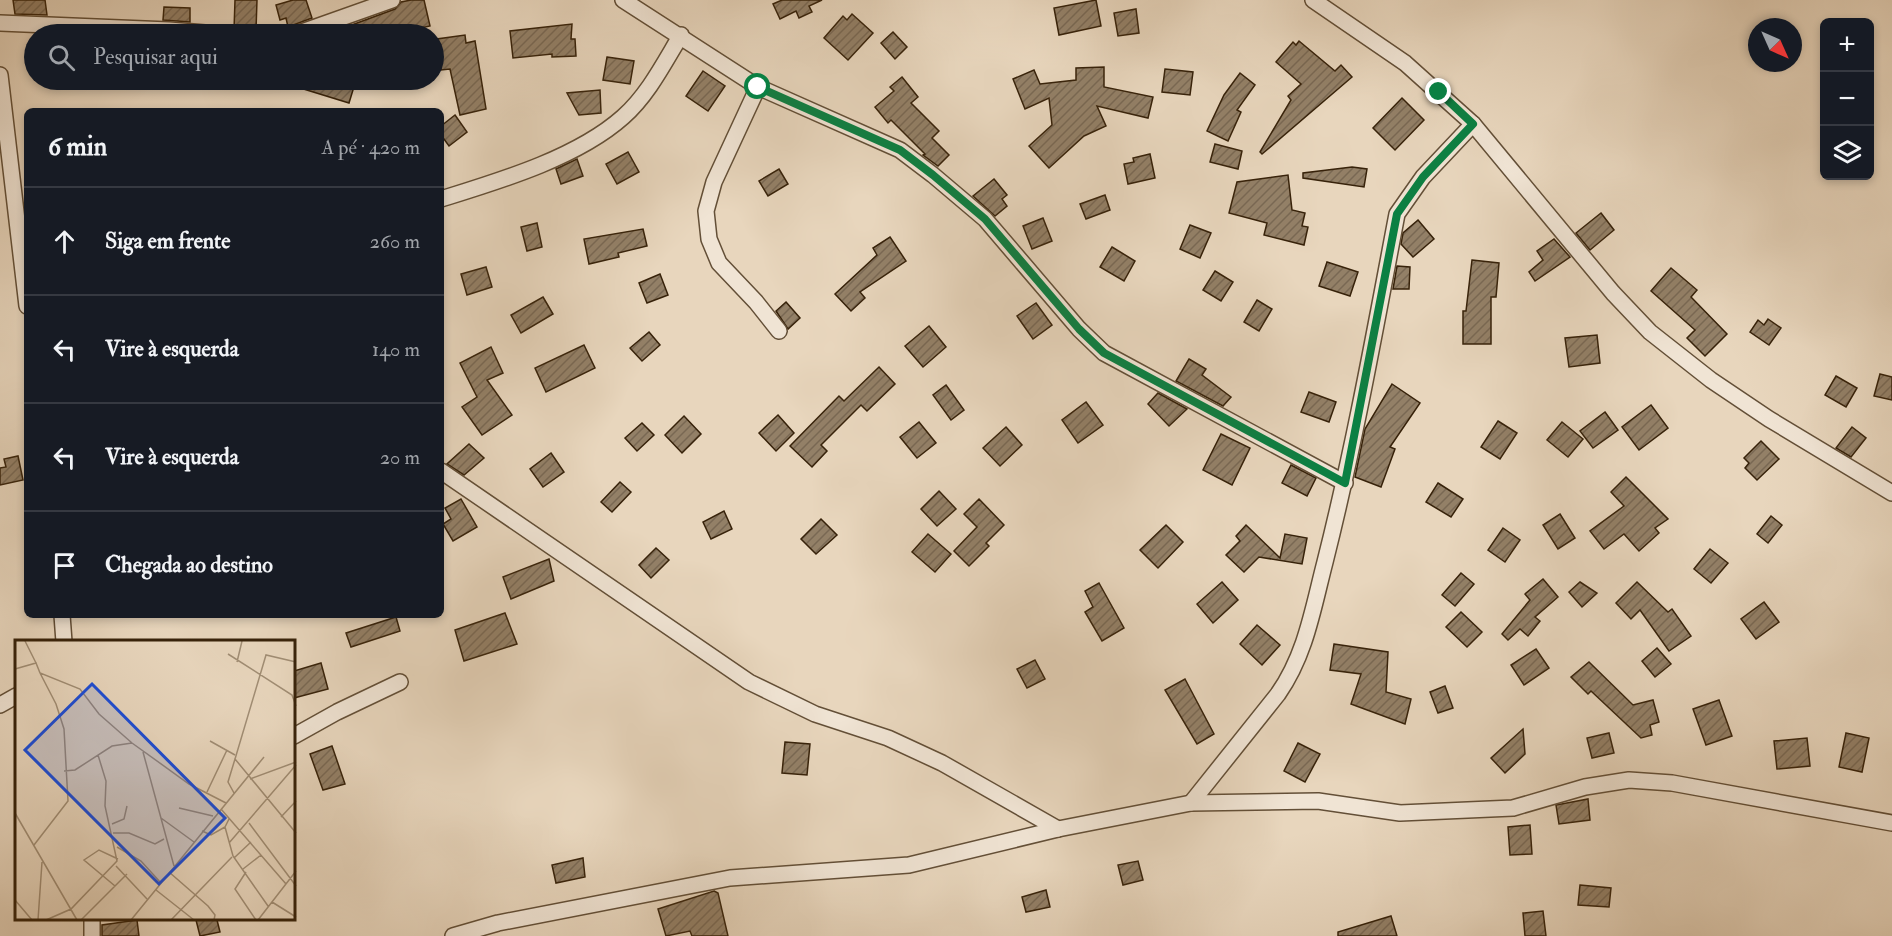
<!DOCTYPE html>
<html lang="pt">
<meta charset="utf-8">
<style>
body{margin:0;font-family:"IM FELL Double Pica",serif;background:#20242c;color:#f1f3f6}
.controls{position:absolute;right:18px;top:18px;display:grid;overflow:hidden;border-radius:9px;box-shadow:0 3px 9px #0003}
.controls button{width:54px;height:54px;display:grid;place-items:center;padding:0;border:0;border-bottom:2px solid #363941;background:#171b24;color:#f1f3f6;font:30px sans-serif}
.compass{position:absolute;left:1748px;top:18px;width:54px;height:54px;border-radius:50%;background:#171b24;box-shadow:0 3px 9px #0003;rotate:135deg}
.stop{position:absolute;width:18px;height:18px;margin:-14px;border:4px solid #0b8043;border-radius:50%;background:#fff}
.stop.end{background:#0b8043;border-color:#fff;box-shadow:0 2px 6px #0008}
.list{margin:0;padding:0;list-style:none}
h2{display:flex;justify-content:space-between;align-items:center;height:78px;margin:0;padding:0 24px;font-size:26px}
h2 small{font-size:20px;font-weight:400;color:#9ea1a6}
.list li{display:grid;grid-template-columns:39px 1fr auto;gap:18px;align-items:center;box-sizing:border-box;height:108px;padding:0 24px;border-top:2px solid #363941}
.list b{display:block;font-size:22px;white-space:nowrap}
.list em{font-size:20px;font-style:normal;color:#9ea1a6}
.icon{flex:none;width:33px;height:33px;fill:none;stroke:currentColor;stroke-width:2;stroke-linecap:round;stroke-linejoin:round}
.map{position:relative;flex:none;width:1892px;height:936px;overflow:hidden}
.search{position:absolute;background:#171b24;box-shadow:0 3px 9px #0003;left:24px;top:24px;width:420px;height:66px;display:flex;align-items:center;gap:15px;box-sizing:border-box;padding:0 21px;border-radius:33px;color:#9ea1a6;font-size:22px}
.panel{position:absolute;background:#171b24;box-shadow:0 3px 9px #0003;left:24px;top:108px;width:420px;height:510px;border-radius:9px}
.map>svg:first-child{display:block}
.building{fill:url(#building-hatch);stroke:#37220a;stroke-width:1.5}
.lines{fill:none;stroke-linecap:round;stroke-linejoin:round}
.minor-casing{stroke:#634f37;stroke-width:18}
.minor{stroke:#f0e4d4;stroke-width:15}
.route{stroke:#0b8043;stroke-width:8}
.inset-road{fill:none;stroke:#a18e75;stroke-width:1.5}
.view{fill:#1d4ed8;fill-opacity:0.15;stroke:#1d4ed8;stroke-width:3}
.inset-edge{fill:none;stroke:#37220a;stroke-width:3}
</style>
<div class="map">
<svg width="1892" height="936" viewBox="0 0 1892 936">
<defs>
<pattern id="building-hatch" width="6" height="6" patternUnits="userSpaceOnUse" patternTransform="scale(1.5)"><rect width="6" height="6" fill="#938067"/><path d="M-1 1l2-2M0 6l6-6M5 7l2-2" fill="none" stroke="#796853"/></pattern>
</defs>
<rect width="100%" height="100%" fill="#e8d6bd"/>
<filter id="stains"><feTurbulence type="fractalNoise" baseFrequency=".00333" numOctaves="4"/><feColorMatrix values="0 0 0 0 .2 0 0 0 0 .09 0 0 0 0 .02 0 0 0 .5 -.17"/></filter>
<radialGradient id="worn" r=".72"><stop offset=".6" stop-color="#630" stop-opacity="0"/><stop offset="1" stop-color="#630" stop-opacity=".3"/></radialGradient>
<!-- building -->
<g class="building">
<path d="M13,0h32l2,15 -32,-1z"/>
<path d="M235,0h22l-1,30h-22z"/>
<path d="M293,0h13l6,18 -24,9 -2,-9 -6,2 -4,-15z"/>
<path d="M411,0h13l6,26 -28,6 -1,-2 -22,4h-28l-2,-8 46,-17 6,-7z"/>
<path d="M782,0h40l-13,6 3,6 -13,6 -3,-7 -16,8 -7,-15z"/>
<path d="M1096,0l5,26 -42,9 -5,-27z"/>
<path d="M164,7l26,1v14l-27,-2z"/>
<path d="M1136,9l3,24 -21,3 -4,-23z"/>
<path d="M852,14l21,19 -25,27 -24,-22 19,-22 4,4z"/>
<path d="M572,24l-1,15h4l1,17 -24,1v-3l-39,4 -3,-27z"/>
<path d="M893,32l14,15 -12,12 -14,-16z"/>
<path d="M465,35l1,8 9,-2 11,68 -26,6 -10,-46 -9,1 -4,-31z"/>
<path d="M1299,41l36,30 6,-6 11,12 -90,77 -2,-2 31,-52 -3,-4 13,-12 -25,-22 17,-20 3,3z"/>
<path d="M607,57l27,4 -4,23 -27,-4z"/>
<path d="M1104,67v20l49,10 -5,21 -51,-12 9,20 -22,10 -35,32 -20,-22 23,-21 -3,-27 -24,11 -12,-30 21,-9 6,14 36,-4v-12z"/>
<path d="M1165,69l28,3 -3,23 -28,-3z"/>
<path d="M703,71l22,15 -17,25 -22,-15z"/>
<path d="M1240,73l15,12 -18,25 4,2 -13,29 -21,-10 17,-36z"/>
<path d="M902,77l16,20 -7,6 28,28 -7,7 17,17 -11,11 -15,-11 2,-1 -34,-34 -3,3 -13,-16 19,-16 -4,-4z"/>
<path d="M285,80h71l-7,23 -65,-20z"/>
<path d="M600,90l1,23 -22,2 -12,-22z"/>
<path d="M1402,98l22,22 -29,30 -22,-22z"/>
<path d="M455,115l12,17 -18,14 -8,-11v-9z"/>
<path d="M1215,144l27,7 -4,18 -28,-7z"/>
<path d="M628,152l11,20 -22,12 -11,-20z"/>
<path d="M1150,154l5,24 -27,6 -4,-20 10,-2 -1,-4z"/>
<path d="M577,159l6,17 -22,8 -5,-15z"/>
<path d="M1352,167l15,2 -3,18 -61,-9v-5z"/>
<path d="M779,169l9,15 -20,12 -9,-15z"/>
<path d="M1288,175l4,35 13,3 -3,13 6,1 -4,18 -40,-10 3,-12 -38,-10 8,-31z"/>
<path d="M994,179l13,16 -5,4 5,7 -12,10 -22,-20z"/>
<path d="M1105,195l5,15 -24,9 -6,-15z"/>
<path d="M1601,213l13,17 -24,20 -14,-17z"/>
<path d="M1043,218l9,23 -20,8 -9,-23z"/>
<path d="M1418,220l16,19 -21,18 -12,-13 2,-11z"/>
<path d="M537,223l5,24 -15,4 -6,-24z"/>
<path d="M1190,225l21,8 -11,25 -20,-9z"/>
<path d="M643,229l4,17 -29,7 1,4 -30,7 -5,-25z"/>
<path d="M890,237l16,24 -46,31 5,6 -14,13 -16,-17 42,-39 -4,-7z"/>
<path d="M1554,239l16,18 -35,24 -6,-9 14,-12 -6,-9z"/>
<path d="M1112,247l23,14 -11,20 -24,-14z"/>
<path d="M1472,260l27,3 -3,34h-5v47h-28v-33h3z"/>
<path d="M1327,262l31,10 -8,24 -31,-10z"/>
<path d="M1397,266l13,1 -1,22h-16z"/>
<path d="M486,267l6,20 -25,8 -6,-21z"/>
<path d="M1671,268l26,22 -6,7 36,37 -22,22 -18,-18 8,-8 -44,-39z"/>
<path d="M1215,271l18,11 -12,19 -18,-11z"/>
<path d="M660,274l8,21 -21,8 -8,-20z"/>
<path d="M543,297l10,17 -32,19 -10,-18z"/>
<path d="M1257,300l15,9 -13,22 -15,-9z"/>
<path d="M786,302l14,16 -12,11 -12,-18z"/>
<path d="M1036,303l16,22 -19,14 -16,-23z"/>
<path d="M1768,319l13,9 -12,17 -19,-13 8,-12 6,5z"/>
<path d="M929,326l17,21 -23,20 -18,-21z"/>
<path d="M649,332l11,13 -18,16 -12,-13z"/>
<path d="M1597,335l3,28 -31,4 -4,-29z"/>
<path d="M584,345l11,23 -49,24 -11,-24z"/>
<path d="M491,347l12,26 -16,7 25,35 -30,20 -20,-28 15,-10 -17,-34z"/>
<path d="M1189,359l17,10 -4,6 29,22 -8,9 -47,-25z"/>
<path d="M879,367l16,17 -28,27 -6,-6 -40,40 6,6 -15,16 -22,-21 49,-50 5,5z"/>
<path d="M1880,374l12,3v23l-18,-4z"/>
<path d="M1836,376l21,12 -11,19 -21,-12z"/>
<path d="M1392,384l28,19 -30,44 5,2 -14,38 -26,-10 10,-48z"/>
<path d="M946,385l18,25 -13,10 -18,-25z"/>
<path d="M1309,392l27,10 -7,20 -28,-10z"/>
<path d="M1158,393l29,16 -18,17 -21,-22z"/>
<path d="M1086,402l17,23 -25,18 -16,-23z"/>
<path d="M1651,405l17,23 -29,22 -17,-23z"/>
<path d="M1605,412l13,18 -25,18 -13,-17z"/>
<path d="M778,415l16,18 -18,18 -17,-18z"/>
<path d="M684,416l17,18 -19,19 -17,-18z"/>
<path d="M1498,421l19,12 -17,26 -19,-12z"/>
<path d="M919,422l17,21 -19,15 -17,-21z"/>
<path d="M1562,422l21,17 -15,18 -21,-17z"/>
<path d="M642,423l12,12 -17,16 -12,-13z"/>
<path d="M1006,427l16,18 -22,21 -17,-18z"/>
<path d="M1852,427l14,11 -15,19 -15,-9z"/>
<path d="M1221,434l29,14 -18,37 -29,-15z"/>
<path d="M1761,441l18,18 -22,21 -12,-12 4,-5 -5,-5z"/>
<path d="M469,444l15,14 -20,17 -17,-11z"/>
<path d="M551,453l13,19 -21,15 -13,-18z"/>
<path d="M18,456l5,24 -23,5v-17l6,-1 -2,-8z"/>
<path d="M1291,465l25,13 -9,18 -25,-13z"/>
<path d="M1626,477l42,42 -13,9 4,5 -20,18 -15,-17 -20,15 -14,-18 34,-25 -13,-14z"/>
<path d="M620,482l11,10 -19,20 -11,-10z"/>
<path d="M1438,483l25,16 -12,18 -25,-15z"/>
<path d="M939,491l17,18 -19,17 -16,-17z"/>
<path d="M461,499l16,28 -24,14 -10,-17 8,-5 -6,-11z"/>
<path d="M979,499l25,26 -18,18 3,3 -20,20 -15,-15 23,-24 -13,-13z"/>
<path d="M724,511l8,18 -21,10 -8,-17z"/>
<path d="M1560,514l15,24 -17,11 -15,-24z"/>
<path d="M1771,516l11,9 -14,18 -11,-9z"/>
<path d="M821,519l16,16 -21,19 -15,-15z"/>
<path d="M1166,525l17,17 -25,26 -18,-18z"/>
<path d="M1246,525l34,33 5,-24 22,4 -5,26 -43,-7 -15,15 -18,-17 14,-14 -4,-5z"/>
<path d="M1503,528l17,12 -15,22 -17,-12z"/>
<path d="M928,534l23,20 -16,18 -23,-20z"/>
<path d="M656,548l13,12 -18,18 -12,-13z"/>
<path d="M1710,549l18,14 -17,20 -17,-14z"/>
<path d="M549,559l5,22 -43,18 -8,-22z"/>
<path d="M1461,573l13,11 -19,22 -13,-11z"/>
<path d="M1543,579l15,18 -23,20 5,4 -12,15 -8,-7 -12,11 -6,-6 28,-34 -5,-6z"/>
<path d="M1222,582l16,18 -25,23 -16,-19z"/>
<path d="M1580,582l17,11 -15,14 -13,-15z"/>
<path d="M1637,582l31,30 4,-3 19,27 -22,15 -29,-41 -9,9 -15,-16z"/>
<path d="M1099,583l25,45 -22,13 -17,-29 8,-5 -8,-16z"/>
<path d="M1764,602l15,20 -23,17 -15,-20z"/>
<path d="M1461,612l21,20 -15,15 -21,-20z"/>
<path d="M505,613l12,31 -53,17 -9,-31z"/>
<path d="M396,617l4,14 -49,16 -5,-14z"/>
<path d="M1257,625l23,20 -18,20 -22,-21z"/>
<path d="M1334,644l54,8 -2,40 25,7 -6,25 -54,-20 10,-30 -31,-4z"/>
<path d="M1657,648l14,16 -16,13 -13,-16z"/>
<path d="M1536,649l13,19 -25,17 -13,-20z"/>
<path d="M1035,660l10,19 -18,9 -10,-19z"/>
<path d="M1589,662l44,43 20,-5 6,22 -9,3 2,10 -11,3 -50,-47 -3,3 -17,-17z"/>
<path d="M321,663l7,26 -34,9v-27z"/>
<path d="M1185,679l29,55 -17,10 -32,-54z"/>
<path d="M1445,686l8,22 -15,5 -8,-21z"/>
<path d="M1719,700l13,36 -26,9 -13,-36z"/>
<path d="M1523,729l2,25 -20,19 -14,-15z"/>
<path d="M1609,733l5,20 -22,5 -5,-20z"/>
<path d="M1846,733l23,5 -7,34 -23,-5z"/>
<path d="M1807,738l3,28 -33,3 -3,-28z"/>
<path d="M785,742l25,2 -3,31 -25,-2z"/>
<path d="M1298,743l22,11 -15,28 -21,-11z"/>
<path d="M332,746l13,38 -22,6 -13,-36z"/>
<path d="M1588,799l2,21 -31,4 -3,-19z"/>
<path d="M1530,825l2,29 -22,1 -2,-28z"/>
<path d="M583,858l2,19 -29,6 -4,-18z"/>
<path d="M1138,861l5,19 -20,5 -5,-20z"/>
<path d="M1580,885l31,3 -2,19 -31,-2z"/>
<path d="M1046,890l4,17 -24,5 -4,-15z"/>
<path d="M714,891l4,2 10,43h-36l-2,-5 -24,5 -8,-27z"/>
<path d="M1543,911l3,25h-21l-2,-23z"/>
<path d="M1391,916l6,20h-59v-4z"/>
<path d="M137,920l2,16h-37v-11z"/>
<path d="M196,920h21l3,12 -20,4z"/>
</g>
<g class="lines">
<!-- minor casing -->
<g class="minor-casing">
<g id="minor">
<path d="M623,0l135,87 142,63 33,25 52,44 94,110 25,24 241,130"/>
<path d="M1313,0l92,63 68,61 140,169 37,39 61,48 58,39 123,74"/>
<path d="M0,23l169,7 48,4"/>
<path d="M296,34l96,-34"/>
<path d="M0,75l27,231"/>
<path d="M758,87l-44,95 -8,29 3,28 10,24 37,39 23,29"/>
<path d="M441,199c58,-18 136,-41 182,-82 25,-22 41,-54 58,-82"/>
<path d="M441,471l308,211 66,32 73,24 54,25 116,66"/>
<path d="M62,615l2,27"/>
<path d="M0,705l16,-9"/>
<path d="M294,736l43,-24 63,-30"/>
<path d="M1191,803l87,-109c28,-40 35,-86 47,-132 29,-115 50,-232 72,-348l26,-37 50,-53"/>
<path d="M92,920v16"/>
<path d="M453,936l45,-13 232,-45 179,-13 149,-36 133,-26 127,-2 82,12 113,-5 72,-21 44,-7 43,3 220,40"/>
</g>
</g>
<!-- minor -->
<use href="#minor" class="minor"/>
</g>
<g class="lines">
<!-- route -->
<path class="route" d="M758,87l142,63 33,25 52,44 94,110 25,24 241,130 52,-269 26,-37 50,-53 -34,-32"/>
</g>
<!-- overview -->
<g transform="translate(15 640)">
<rect width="280" height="280" fill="#e8d6bd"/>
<path class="inset-road" d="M10,1l11,22M213,14l64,41 4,11M222,22l5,-21M281,22l-30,-7 -31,104 61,74M0,29l21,-6 4,10 40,16 19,25 33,29 57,41 37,19M195,101l25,14M128,112l31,114M49,131l11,-1 37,-24 20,-3M235,139l46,-17M192,152l20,-42M219,153l-6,-11 7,-23M164,168l34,8M206,169l65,75M0,173l62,107M266,177l15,-16M146,178l33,24M214,179l-4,8 8,29 35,50M234,183l47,63M97,184l12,-5 3,-13M187,191l9,4 14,-8M98,193h16l26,11 9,-5M214,203l67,-78M19,205l34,-44 -4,-72 -8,-25 -16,-31M102,207l24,14 20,22M219,218l17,-16M101,226l31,33M228,229l18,-14M154,232l39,34 7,9 -1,5M231,232l-11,17 21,31M100,246l-31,-26 15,-10 19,9M141,250l38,30M0,260l17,20M257,262l24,15M23,280l4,-58M31,280l25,-11 46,-48 -12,-55 1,-25 -8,-26M66,280l46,-46M116,280l133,-163M156,280l61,-63M243,280l38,-49"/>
<path class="view" d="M77,44l133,134 -66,66 -134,-134z"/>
<rect width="280" height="280" class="inset-edge"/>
</g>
<rect width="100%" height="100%" filter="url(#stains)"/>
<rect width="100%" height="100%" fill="url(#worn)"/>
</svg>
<div class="controls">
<button>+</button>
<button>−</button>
<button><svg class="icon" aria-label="layers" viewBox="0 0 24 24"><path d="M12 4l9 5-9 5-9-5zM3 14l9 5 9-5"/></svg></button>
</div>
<svg class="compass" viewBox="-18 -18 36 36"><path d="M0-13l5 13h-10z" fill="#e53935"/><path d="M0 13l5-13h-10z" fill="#9ea1a6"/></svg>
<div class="stop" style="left:758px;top:87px"></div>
<div class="stop end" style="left:1439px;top:92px"></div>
<div class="search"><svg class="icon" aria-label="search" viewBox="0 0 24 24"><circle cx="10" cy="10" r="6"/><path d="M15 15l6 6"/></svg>Pesquisar aqui</div>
<section class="panel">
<h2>6 min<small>A pé · 420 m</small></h2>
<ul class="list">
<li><svg class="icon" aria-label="ahead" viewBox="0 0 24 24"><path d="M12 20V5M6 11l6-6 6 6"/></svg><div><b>Siga em frente</b></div><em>260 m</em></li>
<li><svg class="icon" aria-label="left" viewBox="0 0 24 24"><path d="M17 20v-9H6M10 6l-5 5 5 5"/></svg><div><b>Vire à esquerda</b></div><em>140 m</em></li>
<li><svg class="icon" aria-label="left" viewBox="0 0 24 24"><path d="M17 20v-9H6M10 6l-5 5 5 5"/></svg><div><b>Vire à esquerda</b></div><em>20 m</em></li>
<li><svg class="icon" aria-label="arrive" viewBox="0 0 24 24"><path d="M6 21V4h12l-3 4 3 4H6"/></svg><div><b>Chegada ao destino</b></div></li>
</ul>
</section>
</div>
